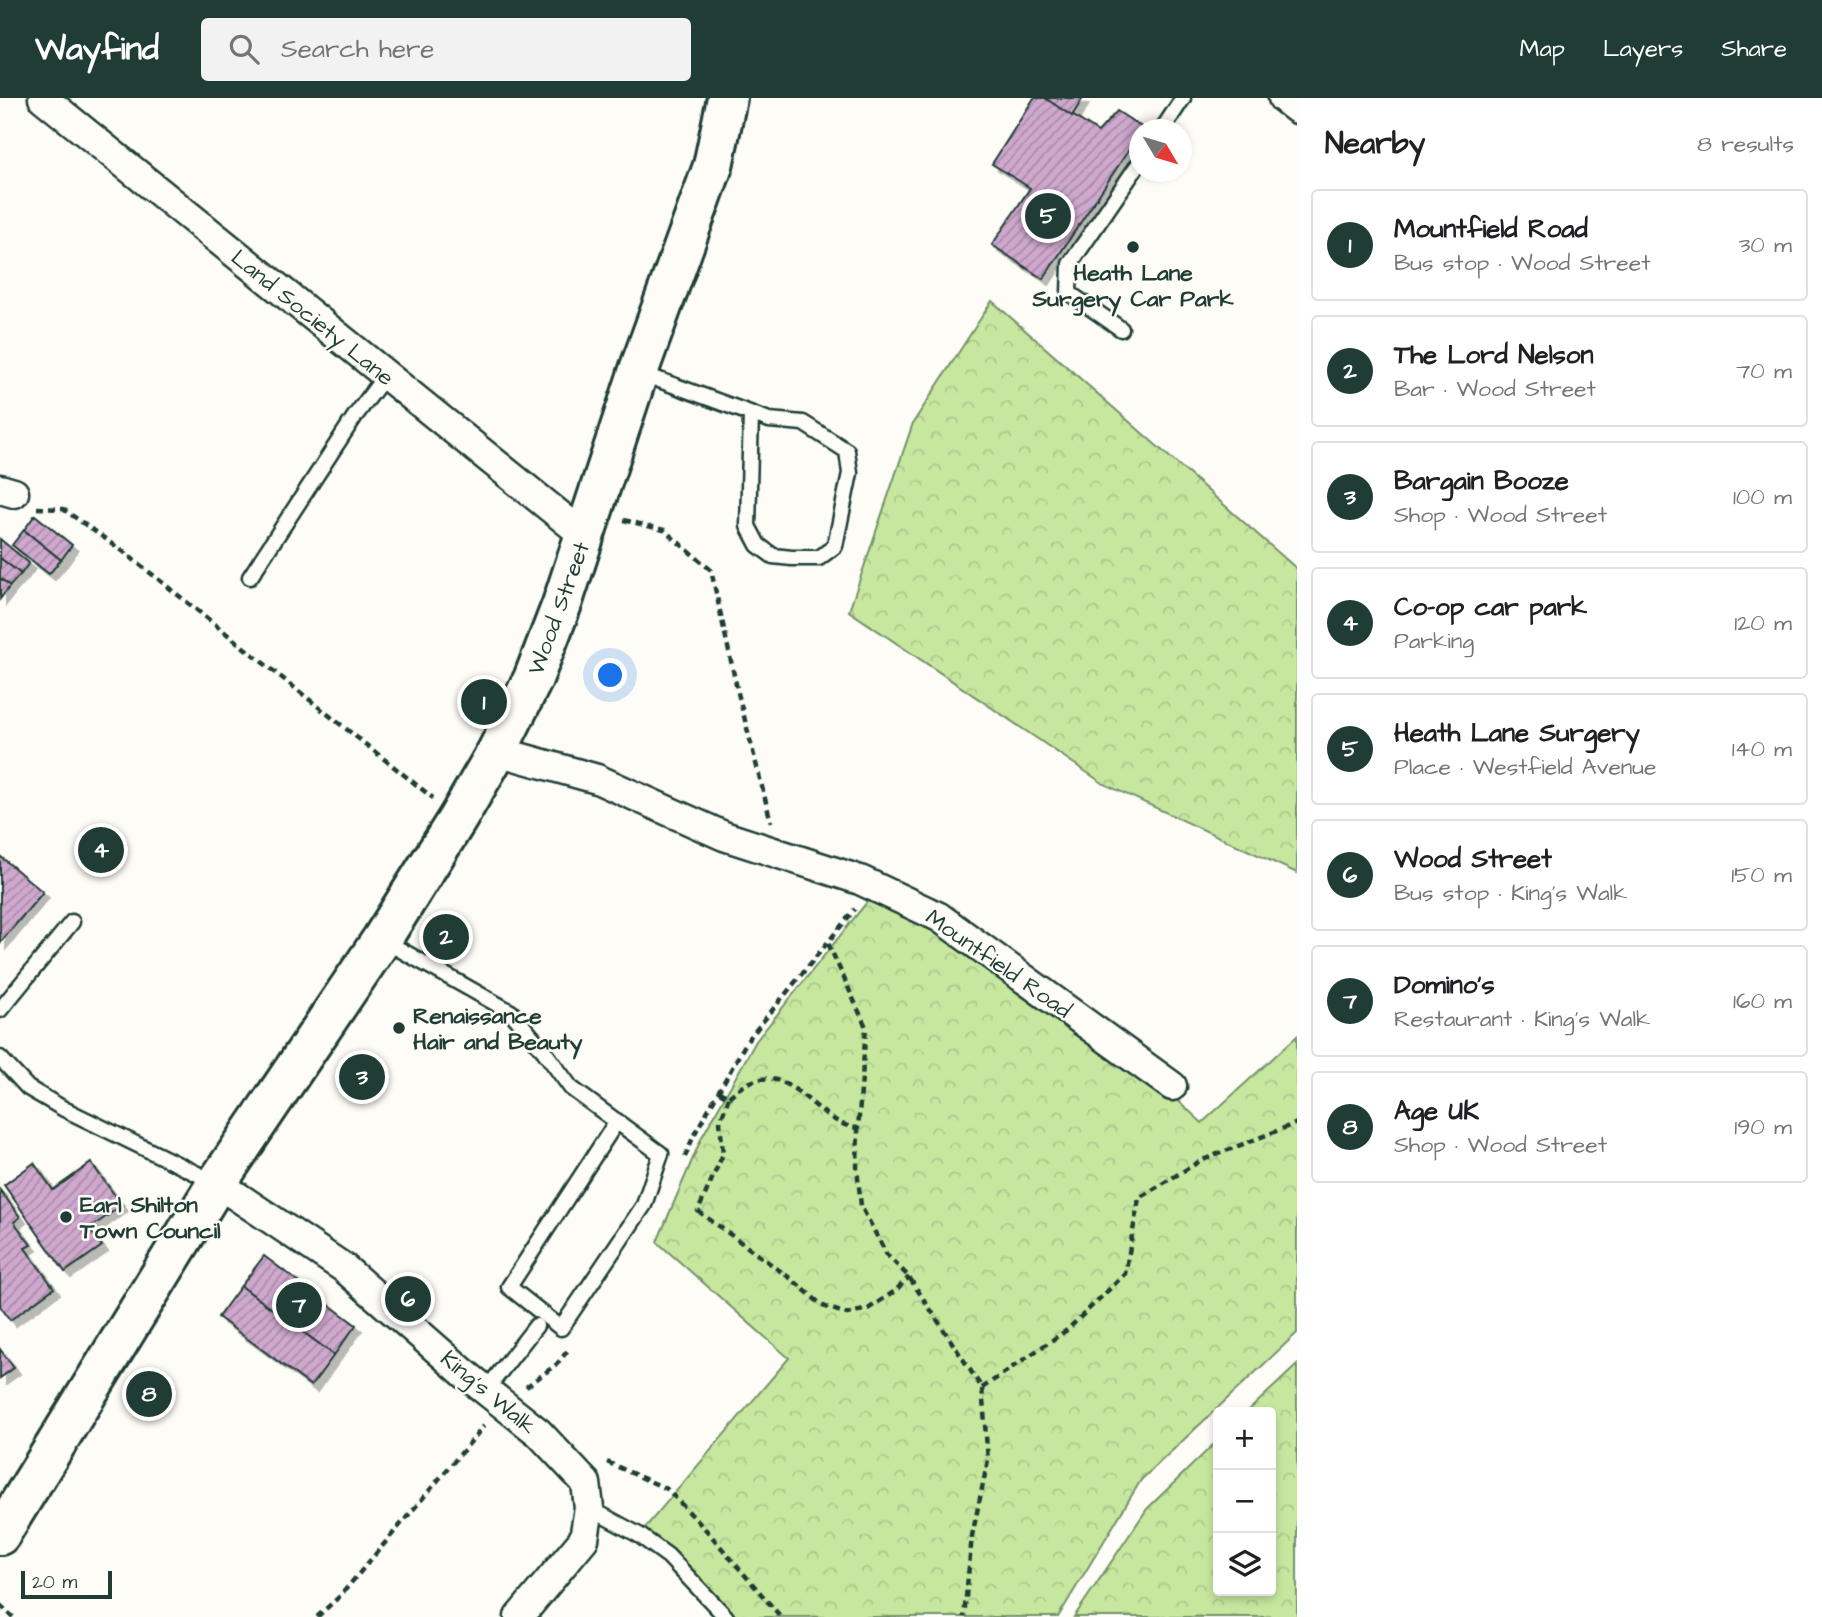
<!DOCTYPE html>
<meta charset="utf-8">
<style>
body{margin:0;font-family:"Architects Daughter",sans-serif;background:#f2f2f2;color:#202124}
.controls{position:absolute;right:21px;bottom:21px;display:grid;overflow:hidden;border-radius:7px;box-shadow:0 4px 10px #0003}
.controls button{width:63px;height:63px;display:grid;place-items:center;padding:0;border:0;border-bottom:2px solid #e0e0e0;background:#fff;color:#202124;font:35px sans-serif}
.compass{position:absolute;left:1129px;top:21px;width:63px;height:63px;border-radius:50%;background:#fff;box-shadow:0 4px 10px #0003;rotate:128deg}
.scale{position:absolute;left:21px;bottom:18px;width:91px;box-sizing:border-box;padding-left:7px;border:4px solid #1f3d34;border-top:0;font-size:19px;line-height:24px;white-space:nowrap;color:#1f3d34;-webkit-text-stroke:5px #fdfcf7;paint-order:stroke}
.you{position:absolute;left:611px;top:578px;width:24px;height:24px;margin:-18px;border:5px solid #fff;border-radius:50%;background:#1a73e8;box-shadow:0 0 0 10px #1a73e833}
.badge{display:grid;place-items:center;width:46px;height:46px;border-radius:50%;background:#1f3d34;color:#fff;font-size:23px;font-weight:700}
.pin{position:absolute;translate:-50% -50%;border:4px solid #fff;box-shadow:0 2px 7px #0006}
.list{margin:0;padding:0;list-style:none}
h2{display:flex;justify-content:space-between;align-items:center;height:91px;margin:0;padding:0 28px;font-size:30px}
h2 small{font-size:23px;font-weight:400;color:#757577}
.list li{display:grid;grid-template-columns:46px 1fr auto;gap:21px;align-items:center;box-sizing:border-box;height:112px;margin:0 14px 14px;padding:0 14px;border:2px solid #e0e0e0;border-radius:7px}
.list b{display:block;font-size:26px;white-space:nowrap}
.list p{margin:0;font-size:23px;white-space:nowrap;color:#757577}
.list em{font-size:23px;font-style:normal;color:#757577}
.icon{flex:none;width:38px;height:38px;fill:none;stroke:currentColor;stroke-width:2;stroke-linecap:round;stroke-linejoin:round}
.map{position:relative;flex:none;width:1297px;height:1519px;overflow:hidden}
header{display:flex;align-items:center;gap:42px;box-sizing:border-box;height:98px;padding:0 35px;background:#1f3d34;color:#fff}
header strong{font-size:33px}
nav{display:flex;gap:38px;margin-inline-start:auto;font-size:24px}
.search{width:490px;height:63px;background:#f2f2f2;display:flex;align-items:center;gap:18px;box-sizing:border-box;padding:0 24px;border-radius:7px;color:#757577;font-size:26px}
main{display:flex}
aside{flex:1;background:#fff}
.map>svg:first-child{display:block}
.forest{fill:url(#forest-crowns);stroke:#73926a;stroke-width:2}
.building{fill:url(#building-hatch);stroke:#1f3d34;stroke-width:2;filter:url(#shadow)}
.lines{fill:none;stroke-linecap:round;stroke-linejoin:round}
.lane-casing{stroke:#1f3d34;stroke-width:19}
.street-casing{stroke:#1f3d34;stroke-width:33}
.secondary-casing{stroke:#1f3d34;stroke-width:44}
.path{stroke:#1f3d34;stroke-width:4.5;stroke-dasharray:7 5;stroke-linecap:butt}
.lane{stroke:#fdfcf7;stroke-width:14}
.street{stroke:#fdfcf7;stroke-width:28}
.secondary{stroke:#fdfcf7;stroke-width:38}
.poi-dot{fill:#1f3d34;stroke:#fdfcf7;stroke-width:2.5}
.labels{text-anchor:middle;stroke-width:5;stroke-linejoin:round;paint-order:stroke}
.poi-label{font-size:23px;font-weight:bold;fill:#1f3d34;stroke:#fdfcf7;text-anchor:start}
.street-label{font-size:23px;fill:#1f3d34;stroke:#fdfcf7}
</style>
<header>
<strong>Wayfind</strong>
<div class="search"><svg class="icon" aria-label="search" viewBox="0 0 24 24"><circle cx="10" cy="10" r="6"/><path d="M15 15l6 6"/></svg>Search here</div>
<nav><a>Map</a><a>Layers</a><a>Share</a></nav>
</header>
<main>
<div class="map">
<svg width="1297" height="1519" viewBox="0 0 1297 1519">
<defs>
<pattern id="forest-crowns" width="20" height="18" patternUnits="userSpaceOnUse" patternTransform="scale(1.75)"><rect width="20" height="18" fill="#c7e79f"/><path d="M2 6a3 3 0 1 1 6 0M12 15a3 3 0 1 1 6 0" fill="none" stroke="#aac78a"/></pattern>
<pattern id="building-hatch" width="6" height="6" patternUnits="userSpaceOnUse" patternTransform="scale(1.75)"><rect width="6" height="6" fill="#d0a8ce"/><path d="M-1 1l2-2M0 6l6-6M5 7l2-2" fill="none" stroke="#a88aa8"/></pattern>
<filter id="shadow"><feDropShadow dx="6" dy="6" stdDeviation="0" flood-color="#0004"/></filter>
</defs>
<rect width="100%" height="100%" fill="#fdfcf7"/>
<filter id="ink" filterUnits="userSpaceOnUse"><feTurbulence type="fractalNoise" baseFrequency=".0143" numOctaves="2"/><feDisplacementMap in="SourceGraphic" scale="14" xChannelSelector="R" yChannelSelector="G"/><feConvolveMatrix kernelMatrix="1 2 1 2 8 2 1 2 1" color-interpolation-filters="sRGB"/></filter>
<g filter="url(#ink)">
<!-- forest -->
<g class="forest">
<path d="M992,203l305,268v304l-193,-89 -255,-173 64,-188z"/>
<path d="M875,794l60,30 234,170 33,31 95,-87v297l-156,147 -83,137h-322l-55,-59 -37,-29 145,-171 -132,-116 45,-105 54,-96z"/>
<path d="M1297,1267v252h-223l73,-108 71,-69v151h53v-179h-24z"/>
</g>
<!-- building -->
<g class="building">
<path d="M1034,0h12l52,34 19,-21 26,17 -3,2v3l-97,146 -51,-34 38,-57 -38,-24z"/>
<path d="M1045,0h38l-11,18z"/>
<path d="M35,417l37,30 -11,15 -37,-30z"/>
<path d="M24,432l37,30 -12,14 -37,-29z"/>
<path d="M0,441l29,24 -8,11 -21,-16z"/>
<path d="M0,460l21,16 -11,12 -10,-8z"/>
<path d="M0,480l10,8 -10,13z"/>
<path d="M0,758l43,36 -43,51z"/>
<path d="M34,1065l19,27 38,-27 31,42 -33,24 13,17 -37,26 -61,-87z"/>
<path d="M0,1092l20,27 -6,5 17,23 -6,3 29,40 -44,32 -10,-14z"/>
<path d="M264,1158l92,69 -22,30 -93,-69z"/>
<path d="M241,1188l93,69 -23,31 -93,-69z"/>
<path d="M0,1251l14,19 -14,10z"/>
</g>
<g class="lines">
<!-- lane casing -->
<g class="lane-casing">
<g id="lane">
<path d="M1162,32l21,-32"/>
<path d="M1121,231l-52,-36 1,-29 70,-102"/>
<path d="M640,275l129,47 34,3 44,28 3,22 -15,73 -16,12h-27l-19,-2 -15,-11 -10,-19 3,-112"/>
<path d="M250,479l105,-161 30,-40"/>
<path d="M383,842l128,72 33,39 27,37 90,66 -17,51 -83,123 -52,-41 108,-166"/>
<path d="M0,912l72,-88"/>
<path d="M0,960l28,30 36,21 152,74"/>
<path d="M486,1292l50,-64"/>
<path d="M589,1410l50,27 29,21 58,61"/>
</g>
</g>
<!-- street casing -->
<g class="street-casing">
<g id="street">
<path d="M43,0l541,437"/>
<path d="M1283,0l14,11"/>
<path d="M0,391l14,4"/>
<path d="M497,653l100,28 127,57 136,44 79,37 233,169"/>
<path d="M217,1085l127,85 120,105 75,60 47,50 3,25 -5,31 -65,78"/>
</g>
</g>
<!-- secondary casing -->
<g class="secondary-casing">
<path id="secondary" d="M0,1437l217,-352 165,-244 76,-121 39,-67 36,-72 29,-75 78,-237 73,-201 14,-68"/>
</g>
<!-- path -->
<g class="path">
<path d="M37,410l26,1 61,43 309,246"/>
<path d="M624,422l40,10 47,40 27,123 33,129"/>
<path d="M828,845l38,84 -8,101 -1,40 4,38 26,49 22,22 73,111 6,72 -16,76 -8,81"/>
<path d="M719,994l10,5 -9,25 3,32 -25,57 96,70 29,25 24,8 21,-5 27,-18 14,-14"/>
<path d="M729,999c57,-54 81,27 129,31"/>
<path d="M685,1059l9,-22 53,-94 108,-132"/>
<path d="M526,1289l31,-23 12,-15"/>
<path d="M982,1290l85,-58 58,-56 14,-76 61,-37 97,-38"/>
<path d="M607,1364l60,27 40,42 74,86"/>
<path d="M0,1507l13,12"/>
<path d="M317,1519l23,-21 144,-170"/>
</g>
<!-- lane -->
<use href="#lane" class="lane"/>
<!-- street -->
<use href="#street" class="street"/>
<!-- secondary -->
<use href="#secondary" class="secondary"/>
</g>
</g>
<!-- markers -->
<g class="poi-dot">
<circle cx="1133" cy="149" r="7"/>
<circle cx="399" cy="930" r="7"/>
<circle cx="66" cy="1119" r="7"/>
</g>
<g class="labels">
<!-- poi labels -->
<g class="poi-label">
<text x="1133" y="182" text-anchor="middle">Heath Lane<tspan x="1133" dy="26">Surgery Car Park</tspan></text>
<text x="413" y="925">Renaissance<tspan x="413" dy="26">Hair and Beauty</tspan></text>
<text x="80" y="1114">Earl Shilton<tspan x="80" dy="26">Town Council</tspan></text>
</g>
<!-- street labels -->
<g class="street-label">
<text transform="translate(313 219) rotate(39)" y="8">Land Society Lane</text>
<text transform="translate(558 510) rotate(-70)" y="8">Wood Street</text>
<text transform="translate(999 865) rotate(35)" y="8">Mountfield Road</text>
<text transform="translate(489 1294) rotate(40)" y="8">King's Walk</text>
</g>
</g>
</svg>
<div class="controls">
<button>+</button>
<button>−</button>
<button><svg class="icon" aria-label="layers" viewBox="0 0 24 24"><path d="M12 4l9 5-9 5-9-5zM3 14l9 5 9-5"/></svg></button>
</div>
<svg class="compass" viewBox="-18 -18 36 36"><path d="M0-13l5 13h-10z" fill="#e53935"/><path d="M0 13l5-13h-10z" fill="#757577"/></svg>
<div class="scale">20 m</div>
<div class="you"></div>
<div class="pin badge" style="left:484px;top:604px">1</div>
<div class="pin badge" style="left:446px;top:839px">2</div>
<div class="pin badge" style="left:362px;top:979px">3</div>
<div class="pin badge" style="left:101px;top:752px">4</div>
<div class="pin badge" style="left:1048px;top:118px">5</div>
<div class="pin badge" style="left:408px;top:1201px">6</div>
<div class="pin badge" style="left:299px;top:1207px">7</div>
<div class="pin badge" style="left:149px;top:1296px">8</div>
</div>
<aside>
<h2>Nearby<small>8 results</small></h2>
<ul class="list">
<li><span class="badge">1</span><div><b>Mountfield Road</b><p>Bus stop · Wood Street</p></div><em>30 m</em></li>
<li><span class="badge">2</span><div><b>The Lord Nelson</b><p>Bar · Wood Street</p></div><em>70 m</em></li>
<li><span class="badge">3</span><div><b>Bargain Booze</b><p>Shop · Wood Street</p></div><em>100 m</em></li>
<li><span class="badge">4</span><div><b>Co-op car park</b><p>Parking</p></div><em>120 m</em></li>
<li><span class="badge">5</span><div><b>Heath Lane Surgery</b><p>Place · Westfield Avenue</p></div><em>140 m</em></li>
<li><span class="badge">6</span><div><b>Wood Street</b><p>Bus stop · King's Walk</p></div><em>150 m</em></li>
<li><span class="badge">7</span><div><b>Domino's</b><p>Restaurant · King's Walk</p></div><em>160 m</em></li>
<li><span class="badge">8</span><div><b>Age UK</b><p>Shop · Wood Street</p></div><em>190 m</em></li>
</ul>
</aside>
</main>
